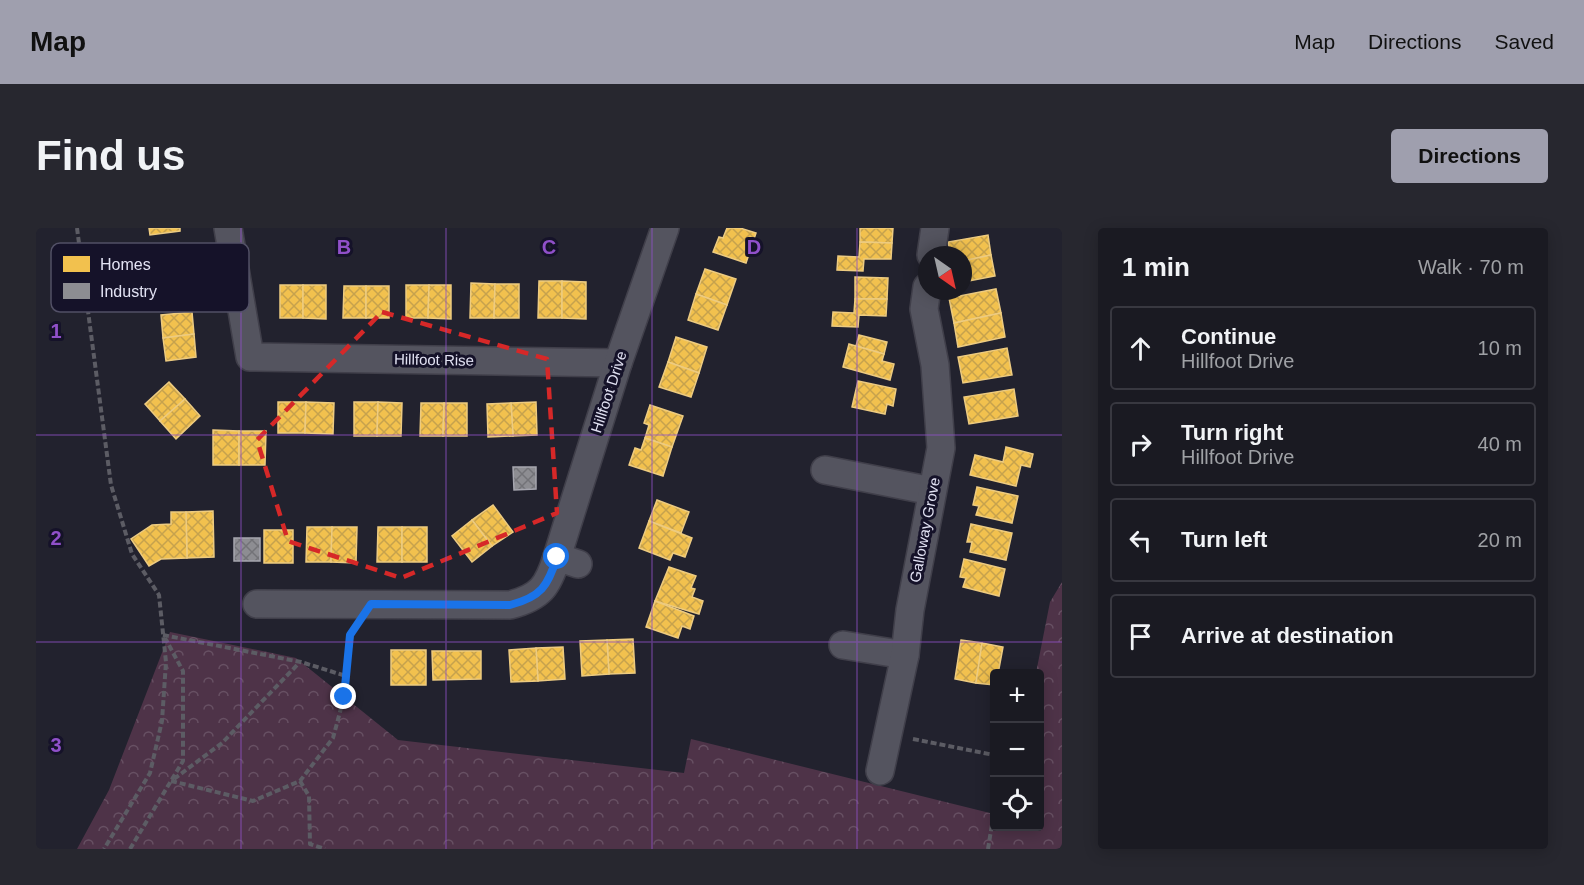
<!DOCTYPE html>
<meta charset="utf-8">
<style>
body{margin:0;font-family:Arial,sans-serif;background:#27272f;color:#f1f3f6}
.controls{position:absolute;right:18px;bottom:18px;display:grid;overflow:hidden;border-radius:6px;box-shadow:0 3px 15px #0003}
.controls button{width:54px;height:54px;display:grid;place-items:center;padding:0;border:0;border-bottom:2px solid #383840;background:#1a1a22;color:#f1f3f6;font:30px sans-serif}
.compass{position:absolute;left:882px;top:18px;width:54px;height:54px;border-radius:50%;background:#1a1a22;box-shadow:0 3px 15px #0003;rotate:146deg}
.stop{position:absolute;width:18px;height:18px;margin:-14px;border:4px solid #1a73e8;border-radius:50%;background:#fff}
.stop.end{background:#1a73e8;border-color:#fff;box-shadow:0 2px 6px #0008}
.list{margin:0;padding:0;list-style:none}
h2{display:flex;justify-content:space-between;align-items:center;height:78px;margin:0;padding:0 24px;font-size:26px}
h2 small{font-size:20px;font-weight:400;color:#9fa1a5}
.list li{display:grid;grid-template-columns:39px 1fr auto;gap:18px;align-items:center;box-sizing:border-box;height:84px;margin:0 12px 12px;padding:0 12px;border:2px solid #383840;border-radius:6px}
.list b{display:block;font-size:22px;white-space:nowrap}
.list p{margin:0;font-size:20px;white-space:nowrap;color:#9fa1a5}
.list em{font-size:20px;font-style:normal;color:#9fa1a5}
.icon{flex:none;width:33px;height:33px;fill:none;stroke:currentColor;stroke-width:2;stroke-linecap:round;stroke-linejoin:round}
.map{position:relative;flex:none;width:1026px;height:621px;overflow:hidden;border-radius:6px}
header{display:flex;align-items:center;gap:36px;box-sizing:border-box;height:84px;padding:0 30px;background:#9f9fae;color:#111}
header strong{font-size:28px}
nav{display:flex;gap:33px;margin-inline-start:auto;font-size:21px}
.intro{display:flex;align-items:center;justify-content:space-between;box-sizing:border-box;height:144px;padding:0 36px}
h1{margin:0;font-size:42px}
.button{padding:15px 27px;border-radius:6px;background:#9f9fae;color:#111;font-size:21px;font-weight:700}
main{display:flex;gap:36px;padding:0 36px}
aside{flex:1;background:#1a1a22;border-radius:6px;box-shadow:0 3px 15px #0003}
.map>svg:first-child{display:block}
.forest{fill:url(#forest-crowns)}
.homes{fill:url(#homes-cross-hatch);stroke:#edcb80;stroke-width:1.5}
.industry{fill:url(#industry-cross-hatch);stroke:#a6a6af;stroke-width:1.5}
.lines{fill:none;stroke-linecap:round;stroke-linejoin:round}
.minor-casing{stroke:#403f4a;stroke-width:30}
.path{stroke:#5c5c64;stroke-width:4;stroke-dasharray:6 3;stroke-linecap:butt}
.minor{stroke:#54545f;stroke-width:27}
.route{stroke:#1a73e8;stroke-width:8}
.marked{fill:none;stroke:#d62828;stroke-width:4.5;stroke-dasharray:12 8;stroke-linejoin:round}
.grid{fill:none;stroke:#9050c9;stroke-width:1.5;stroke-opacity:0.55}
.labels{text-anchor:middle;stroke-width:6;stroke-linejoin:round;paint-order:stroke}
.street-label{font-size:15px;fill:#e2e2f3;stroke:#151229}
.key{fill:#151229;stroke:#525066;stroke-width:1.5}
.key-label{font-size:16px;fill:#e2e2f3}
.grid-label{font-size:20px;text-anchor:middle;font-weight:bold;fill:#9050c9;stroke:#151229;stroke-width:6;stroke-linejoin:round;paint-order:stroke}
</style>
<header>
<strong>Map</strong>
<nav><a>Map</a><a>Directions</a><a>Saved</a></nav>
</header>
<div class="intro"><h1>Find us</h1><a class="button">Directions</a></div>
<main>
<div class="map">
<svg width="1026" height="621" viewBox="0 0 1026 621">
<defs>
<pattern id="forest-crowns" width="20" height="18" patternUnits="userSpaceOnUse" patternTransform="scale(1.5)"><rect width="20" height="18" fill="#4e3348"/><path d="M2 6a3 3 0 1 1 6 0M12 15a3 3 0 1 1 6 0" fill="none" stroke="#675063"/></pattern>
<pattern id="homes-cross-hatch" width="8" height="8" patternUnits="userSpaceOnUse" patternTransform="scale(1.5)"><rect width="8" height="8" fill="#f2c14e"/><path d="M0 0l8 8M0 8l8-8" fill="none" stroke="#c6a24d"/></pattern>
<pattern id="industry-cross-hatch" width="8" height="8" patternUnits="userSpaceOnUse" patternTransform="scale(1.5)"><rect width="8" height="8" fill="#8d8d92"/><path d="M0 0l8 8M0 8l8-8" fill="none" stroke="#737378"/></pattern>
</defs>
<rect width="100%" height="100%" fill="#22222e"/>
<!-- forest -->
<path class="forest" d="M1026,354v267h-985l32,-59 61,-158 126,26 102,82 286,33 7,-34 303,75v12h46v-152l-4,-1 14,-71z"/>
<!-- homes -->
<g class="homes">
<path d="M113,0h31v3l-30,4z"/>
<path d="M691,0h13l16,5 -10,30 -33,-11 6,-15 4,1z"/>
<path d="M824,0h33l-1,15 -32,-1z"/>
<path d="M952,7l3,20 -28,6v-6h-12l-3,-13z"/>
<path d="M824,14l32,1 -1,16h-27l-1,12 -26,-1 1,-14 21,1z"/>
<path d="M955,27l4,21 -32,6v-21z"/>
<path d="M669,41l31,10 -9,26 -31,-11z"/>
<path d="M819,49l33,1 -1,21h-32z"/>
<path d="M503,53h23v37h-24z"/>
<path d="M526,53l24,1v37l-24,-1z"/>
<path d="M435,55l24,1 -1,34h-24z"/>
<path d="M459,56h24v34h-25z"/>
<rect x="244" y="57" width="23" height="33"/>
<path d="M267,57h23v34l-23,-1z"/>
<path d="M370,57h23l-1,33h-22z"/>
<path d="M393,57h22v34l-23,-1z"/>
<path d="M308,58h22v32h-23z"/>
<rect x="330" y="58" width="23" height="32"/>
<path d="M960,61l5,24 -47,10 -5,-25z"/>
<path d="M660,66l31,11 -9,25 -30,-10z"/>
<path d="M819,71h32l-1,17 -27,-1 -1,12 -26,-1 1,-14 21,1z"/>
<path d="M156,84l2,22 -31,4 -2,-23z"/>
<path d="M965,85l4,24 -47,10 -4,-24z"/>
<path d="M158,106l2,23 -30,4 -3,-23z"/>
<path d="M823,107l28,7 -3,12 -28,-8z"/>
<path d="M640,109l31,10 -8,26 -31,-11z"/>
<path d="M813,116l35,10 -2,7 12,3 -4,16 -47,-13z"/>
<path d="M971,120l5,27 -49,8 -5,-26z"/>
<path d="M632,134l31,11 -8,24 -32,-10z"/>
<path d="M822,153l38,8 -3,17 -6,-2 -2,10 -33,-7z"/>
<path d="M133,154l16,17 -25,22 -15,-17z"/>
<path d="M978,161l4,27 -49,8 -5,-27z"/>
<path d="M149,171l15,17 -24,23 -16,-18z"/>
<path d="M242,174h28l-1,31h-27z"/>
<path d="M270,174l28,1 -1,31 -28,-1z"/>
<path d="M318,174h24l-1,34h-23z"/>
<path d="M342,174l24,1 -1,33h-24z"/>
<path d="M500,174l1,33 -24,1 -2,-33z"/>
<path d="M385,175h23l-1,33h-23z"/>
<path d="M408,175h23v33h-24z"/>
<path d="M475,175l2,33 -25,1 -1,-33z"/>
<path d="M614,177l33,11 -11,31 -27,-9 4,-13 -5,-2z"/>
<path d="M177,202l26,1v34h-26z"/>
<path d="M203,203h27l-1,34h-26z"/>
<path d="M609,210l27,9 -9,29 -34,-11 6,-17 6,2z"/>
<path d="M970,219l27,7 -3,13 -9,-2 -5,21 -46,-11 5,-20 28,7z"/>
<path d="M941,259l41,9 -6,27 -36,-8 3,-9 -6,-1z"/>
<path d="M621,272l32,12 -8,21 -32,-12z"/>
<path d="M457,277l20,27 -21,14 -20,-26z"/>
<path d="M177,283l1,46 -27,1 -1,-46z"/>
<path d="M135,284h15l1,46 -26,1 -12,7 -18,-27 21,-14 19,-1z"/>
<path d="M436,292l20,26 -20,16 -20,-26z"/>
<path d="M613,293l43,17 -7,19 -12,-4 -3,7 -31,-12z"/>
<path d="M935,296l41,9 -6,27 -36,-8 2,-10h-5z"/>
<path d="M271,299h25l-1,35h-25z"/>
<path d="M296,299h25l-1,36 -25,-1z"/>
<path d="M342,299h24v35h-25z"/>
<rect x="366" y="299" width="25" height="35"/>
<rect x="228" y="302" width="29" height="33"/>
<path d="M928,331l41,10 -6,27 -36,-9 3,-9 -6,-1z"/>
<path d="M633,339l27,9 -5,12 4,1 -3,8 11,4 -4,13 -44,-13z"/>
<path d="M619,373l39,15 -4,13 -8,-3 -4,12 -32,-11z"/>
<path d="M597,411l2,34 -26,1 -2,-34z"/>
<path d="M571,412l2,34 -27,2 -2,-35z"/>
<path d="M925,412l21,3 -6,40 -21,-4z"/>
<path d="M946,415l21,4 -5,27h-4v11l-18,-2z"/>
<path d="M527,419l2,32 -27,2 -2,-33z"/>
<path d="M500,420l2,33 -27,1 -2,-32z"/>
<rect x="355" y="422" width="35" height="35"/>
<path d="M396,423h49v28l-48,1z"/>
</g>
<!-- industry -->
<g class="industry">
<path d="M477,239h23v22l-22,1z"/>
<rect x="198" y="310" width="26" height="23"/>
</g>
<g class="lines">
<!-- minor casing -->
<g class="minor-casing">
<g id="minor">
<path d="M192,0l22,129 368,6"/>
<path d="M895,27l4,-27"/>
<path d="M789,242l107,21"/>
<path d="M521,329l61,-194 47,-135"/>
<path d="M221,376l253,1c31,-8 38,-19 47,-48l21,7"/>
<path d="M807,417l62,10"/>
<path d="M844,543l25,-116 5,-45 31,-162 -6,-83 -11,-56 3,-22"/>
</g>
</g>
<!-- path -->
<g class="path">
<path d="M41,0l34,257 21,69 27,41 7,67 -4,59 -12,52 -46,76"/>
<path d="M127,407l138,27 45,14"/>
<path d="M877,511l81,16"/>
<path d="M138,551l48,-36 78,-81"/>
<path d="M135,553l82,20 47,-20 33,-43 11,-41 8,-65"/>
<path d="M264,553l9,15 1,48 15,5"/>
<path d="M94,621l53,-88v-90l-18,-33"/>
<path d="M952,621l6,-37"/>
</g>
<!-- minor -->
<use href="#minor" class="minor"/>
</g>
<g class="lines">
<!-- route -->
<path class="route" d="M308,469l6,-62 21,-31 139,1c31,-8 38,-19 47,-48"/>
</g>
<!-- marked area -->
<path class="marked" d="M346,84l165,47 10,154 -156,65 -113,-37 -31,-101z"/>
<!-- grid -->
<path class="grid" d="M205,0v621M410,0v621M616,0v621M821,0v621M0,207h1026M0,414h1026"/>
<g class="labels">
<!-- street labels -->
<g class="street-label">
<text transform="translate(398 132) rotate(1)" y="5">Hillfoot Rise</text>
<text transform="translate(573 164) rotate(-72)" y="5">Hillfoot Drive</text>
<text transform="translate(889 302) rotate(-79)" y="5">Galloway Grove</text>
</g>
</g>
<!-- legend -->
<rect x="15" y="15" width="198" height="69" rx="9" class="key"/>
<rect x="27" y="28" width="27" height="16" fill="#f2c14e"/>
<rect x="27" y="55" width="27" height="16" fill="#8d8d92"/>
<g class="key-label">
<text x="64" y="42">Homes</text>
<text x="64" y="69">Industry</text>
</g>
<g class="grid-label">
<text x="308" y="26">B</text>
<text x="513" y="26">C</text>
<text x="718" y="26">D</text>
<text x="20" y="110">1</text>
<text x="20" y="317">2</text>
<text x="20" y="524">3</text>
</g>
</svg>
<div class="controls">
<button>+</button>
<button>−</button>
<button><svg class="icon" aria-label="locate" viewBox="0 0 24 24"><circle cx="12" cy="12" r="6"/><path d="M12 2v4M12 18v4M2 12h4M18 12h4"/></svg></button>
</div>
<svg class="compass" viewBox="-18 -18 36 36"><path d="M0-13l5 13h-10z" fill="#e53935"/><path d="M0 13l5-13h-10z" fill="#9fa1a5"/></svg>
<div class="stop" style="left:521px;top:329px"></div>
<div class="stop end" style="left:308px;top:469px"></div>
</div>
<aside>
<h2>1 min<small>Walk · 70 m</small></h2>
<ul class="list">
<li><svg class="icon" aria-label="ahead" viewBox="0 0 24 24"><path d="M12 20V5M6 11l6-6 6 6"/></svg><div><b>Continue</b><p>Hillfoot Drive</p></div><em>10 m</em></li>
<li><svg class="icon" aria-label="right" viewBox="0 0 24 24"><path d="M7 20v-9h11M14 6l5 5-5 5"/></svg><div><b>Turn right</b><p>Hillfoot Drive</p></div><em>40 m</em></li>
<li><svg class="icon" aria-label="left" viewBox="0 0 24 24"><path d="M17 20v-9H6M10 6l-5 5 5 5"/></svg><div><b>Turn left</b></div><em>20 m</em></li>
<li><svg class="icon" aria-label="arrive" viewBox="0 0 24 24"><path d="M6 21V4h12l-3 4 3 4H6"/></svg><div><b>Arrive at destination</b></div></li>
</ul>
</aside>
</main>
